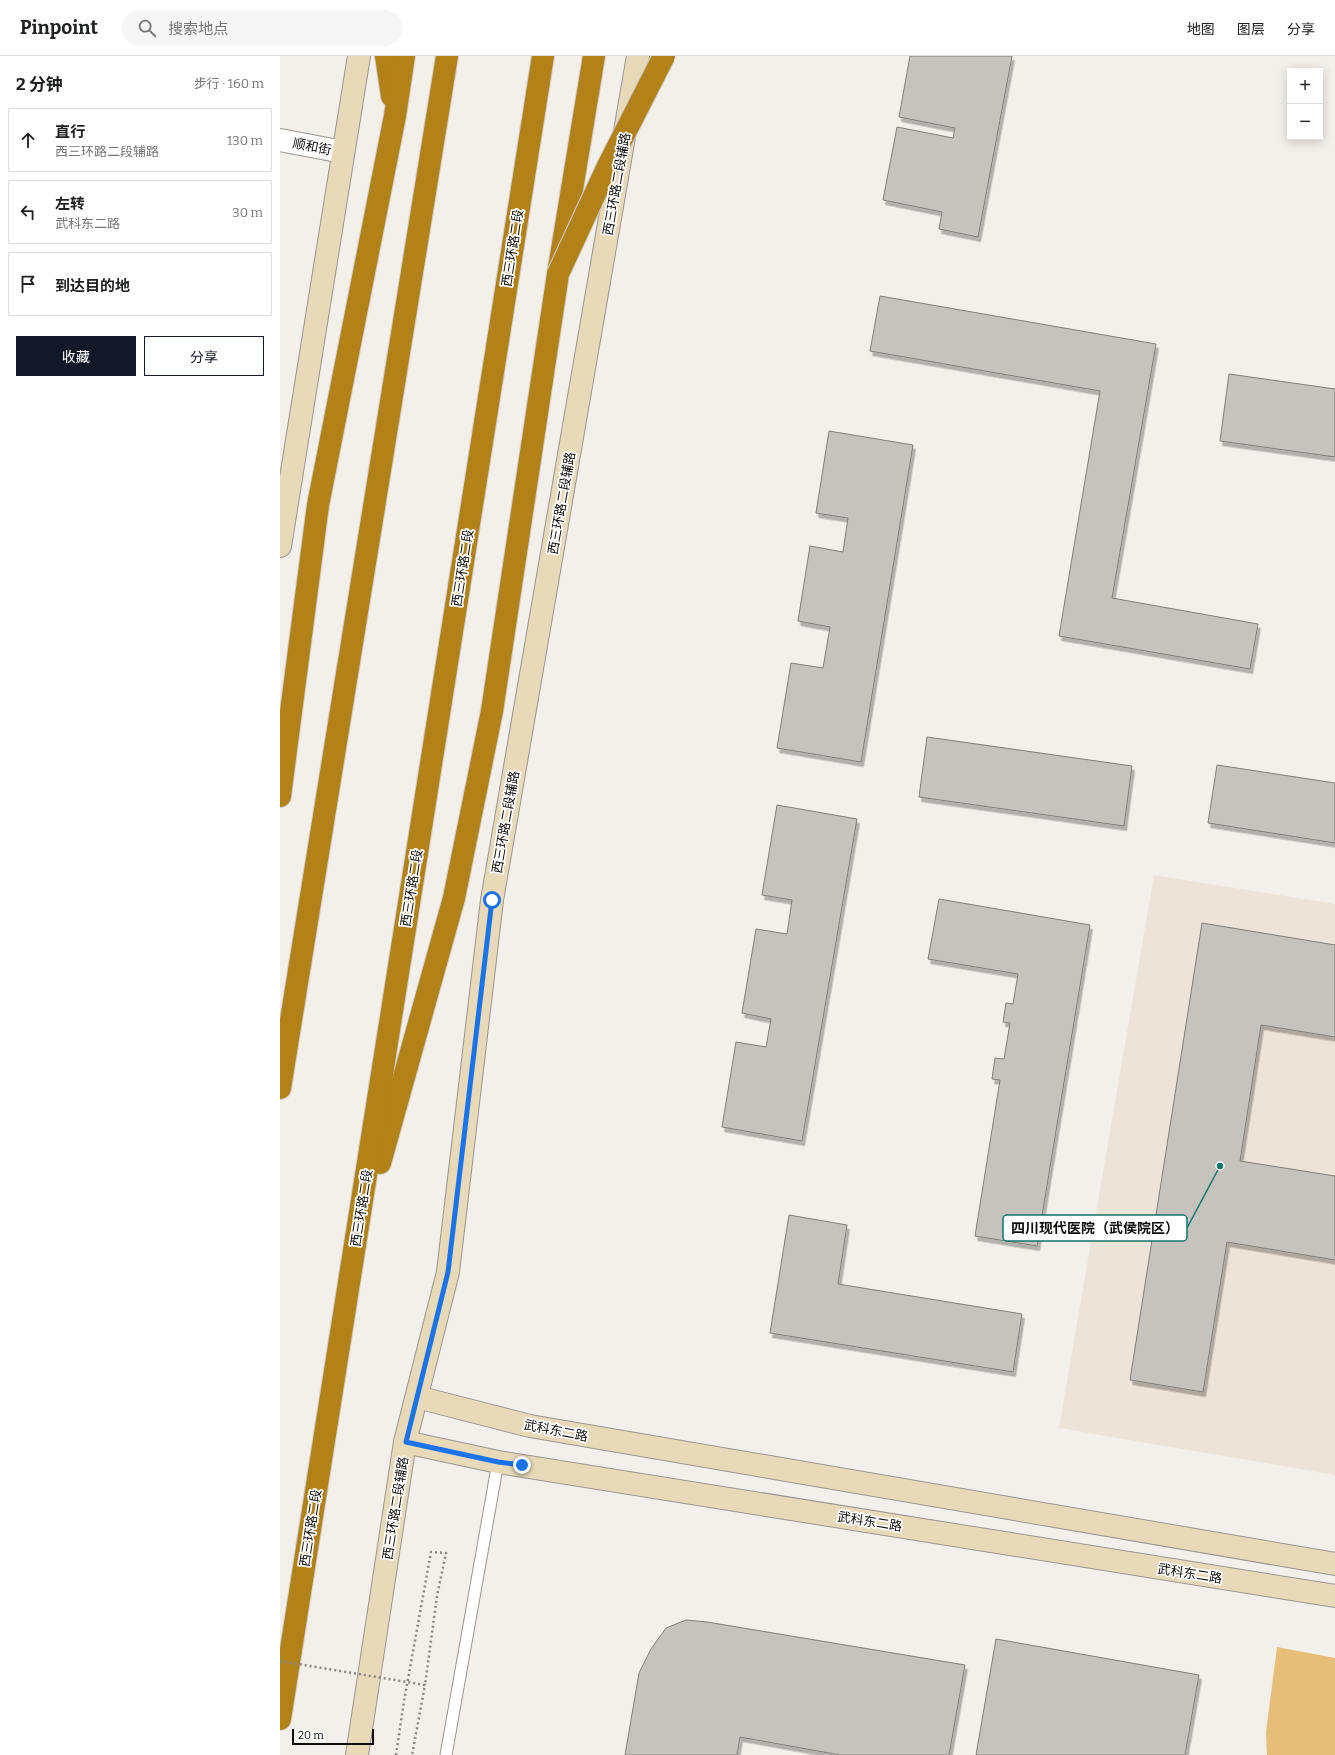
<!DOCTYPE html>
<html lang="zh">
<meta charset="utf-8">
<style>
body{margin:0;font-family:Bitter,"Noto Sans SC",serif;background:#f6f6f6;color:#202124}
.controls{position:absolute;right:12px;top:12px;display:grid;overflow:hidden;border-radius:0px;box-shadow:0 2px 10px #0003}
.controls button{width:36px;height:36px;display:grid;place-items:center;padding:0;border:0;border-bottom:1px solid #e0e0e0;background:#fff;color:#202124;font:20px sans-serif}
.scale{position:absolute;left:12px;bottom:10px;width:82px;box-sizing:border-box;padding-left:4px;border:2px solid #0e0d0b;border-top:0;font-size:11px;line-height:14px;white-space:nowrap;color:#0e0d0b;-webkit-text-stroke:3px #fff;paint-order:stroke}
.stop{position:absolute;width:12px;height:12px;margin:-9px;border:3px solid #1a73e8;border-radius:50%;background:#fff}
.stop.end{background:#1a73e8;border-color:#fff;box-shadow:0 1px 4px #0008}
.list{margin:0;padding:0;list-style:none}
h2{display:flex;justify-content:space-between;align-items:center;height:52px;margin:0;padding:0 16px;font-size:17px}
h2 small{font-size:13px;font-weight:400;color:#757577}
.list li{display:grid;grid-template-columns:26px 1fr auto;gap:12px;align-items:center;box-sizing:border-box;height:64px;margin:0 8px 8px;padding:0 8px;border:1px solid #e0e0e0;border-radius:0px}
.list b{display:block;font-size:15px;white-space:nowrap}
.list p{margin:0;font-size:13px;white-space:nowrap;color:#757577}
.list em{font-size:13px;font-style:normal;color:#757577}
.actions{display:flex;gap:8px;padding:12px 16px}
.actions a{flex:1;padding:9px 0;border:1px solid #111827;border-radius:0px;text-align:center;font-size:14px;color:#111827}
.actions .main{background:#111827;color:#fff}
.icon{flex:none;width:22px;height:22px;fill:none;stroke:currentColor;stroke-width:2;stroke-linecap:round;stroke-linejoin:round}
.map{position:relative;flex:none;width:1055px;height:1699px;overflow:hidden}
header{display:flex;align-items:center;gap:24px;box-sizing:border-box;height:56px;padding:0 20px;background:#fff;border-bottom:1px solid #e0e0e0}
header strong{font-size:19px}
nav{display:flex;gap:22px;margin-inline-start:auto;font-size:14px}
.search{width:280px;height:36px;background:#f6f6f6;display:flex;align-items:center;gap:10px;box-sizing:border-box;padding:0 14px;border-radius:22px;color:#757577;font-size:15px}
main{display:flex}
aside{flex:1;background:#fff}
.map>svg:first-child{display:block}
.built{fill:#ece4d8}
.green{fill:#e7be78}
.building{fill:#c6c3be;stroke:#817e79;filter:url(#shadow)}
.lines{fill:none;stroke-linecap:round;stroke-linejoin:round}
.lane-casing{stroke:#999691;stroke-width:13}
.street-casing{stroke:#999691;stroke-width:24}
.secondary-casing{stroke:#999691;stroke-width:24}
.highway-casing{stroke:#cfcfce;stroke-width:24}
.path{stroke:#888683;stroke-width:2.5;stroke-dasharray:2 3;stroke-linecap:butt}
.lane{stroke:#fff;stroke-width:11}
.street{stroke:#fff;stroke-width:22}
.secondary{stroke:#e8d9b9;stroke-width:22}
.highway{stroke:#b28117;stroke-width:22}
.highway-bridge-casing{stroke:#cfcfce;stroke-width:24;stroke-linecap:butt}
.path-bridge{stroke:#888683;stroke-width:2.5;stroke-dasharray:2 3;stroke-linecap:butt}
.highway-bridge{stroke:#b28117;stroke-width:22}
.route{stroke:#1a73e8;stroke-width:5}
.labels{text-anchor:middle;stroke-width:3.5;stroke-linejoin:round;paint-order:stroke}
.street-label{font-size:13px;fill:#0e0d0b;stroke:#fff}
.leader{fill:none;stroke:#0f766e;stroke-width:1.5}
.callout-dot{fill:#0f766e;stroke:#fff;stroke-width:1.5}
.callout{fill:#fff;stroke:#0f766e;stroke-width:1.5}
.callout-label{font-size:14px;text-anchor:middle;font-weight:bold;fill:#0e0d0b}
</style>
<header>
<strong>Pinpoint</strong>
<div class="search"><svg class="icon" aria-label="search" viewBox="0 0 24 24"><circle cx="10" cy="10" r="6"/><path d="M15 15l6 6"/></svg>搜索地点</div>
<nav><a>地图</a><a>图层</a><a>分享</a></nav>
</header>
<main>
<aside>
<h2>2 分钟<small>步行 · 160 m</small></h2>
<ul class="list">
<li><svg class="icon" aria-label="ahead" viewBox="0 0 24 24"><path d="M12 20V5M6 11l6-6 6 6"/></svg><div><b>直行</b><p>西三环路二段辅路</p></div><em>130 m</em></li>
<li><svg class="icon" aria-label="left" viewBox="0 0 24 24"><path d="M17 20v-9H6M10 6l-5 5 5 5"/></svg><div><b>左转</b><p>武科东二路</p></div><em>30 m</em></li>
<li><svg class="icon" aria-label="arrive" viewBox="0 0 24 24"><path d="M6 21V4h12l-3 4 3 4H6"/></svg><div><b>到达目的地</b></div></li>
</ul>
<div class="actions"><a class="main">收藏</a><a>分享</a></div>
</aside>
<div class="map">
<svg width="1055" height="1699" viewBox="0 0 1055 1699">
<defs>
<filter id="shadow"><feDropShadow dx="2.5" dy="4.5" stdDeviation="0" flood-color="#0004"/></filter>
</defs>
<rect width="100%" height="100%" fill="#f3f0eb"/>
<!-- built -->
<path class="built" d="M874,819l181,29v571l-276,-47z"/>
<!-- green -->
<path class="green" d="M997,1591l58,11v97h-68l-1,-23z"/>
<!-- building -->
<g class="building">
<path d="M630,0h102l-34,181 -39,-8 3,-17 -59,-12 14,-73 56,11 2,-10 -56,-11z"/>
<path d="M600,240l276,48 -44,254 146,26 -8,45 -191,-33 41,-245 -230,-40z"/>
<path d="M949,318l106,15v68l-115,-16z"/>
<path d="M549,375l84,14 -52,317 -84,-14 14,-85 32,5 7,-41 -32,-6 12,-75 33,6 5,-34 -32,-5z"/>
<path d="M647,681l205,29 -8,60 -205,-29z"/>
<path d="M937,709l118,18v60l-127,-20z"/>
<path d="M497,749l80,14 -55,322 -80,-14 14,-85 30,5 5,-28 -29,-6 14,-84 31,5 5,-34 -30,-5z"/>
<path d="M659,843l151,26 -53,321 -62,-10 25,-156 -8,-1 3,-21 9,1 6,-36 -7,-1 3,-19 7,1 5,-30 -90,-15z"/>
<path d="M922,867l133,22v92l-74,-12 -21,136 95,15v84l-108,-18 -24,150 -73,-12z"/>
<path d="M509,1159l58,10 -9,59 184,30 -9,58 -243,-39z"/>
<path d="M406,1564l21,2 258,43 -16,90h-109l-100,-18 -3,18h-112l14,-82 12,-24 15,-21z"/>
<path d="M716,1583l203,36 -14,80h-209z"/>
</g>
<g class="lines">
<!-- lane casing -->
<g class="lane-casing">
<path id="lane" d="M166,1699l52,-293"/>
</g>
<!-- street casing -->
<g class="street-casing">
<path id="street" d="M0,84l63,12"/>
</g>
<!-- secondary casing -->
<g class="secondary-casing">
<g id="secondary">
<path d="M0,490l79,-490"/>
<path d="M137,1341l113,29 805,138"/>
<path d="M125,1386l93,20 837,134"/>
<path d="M77,1699l48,-313 43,-170 44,-372 146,-844"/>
</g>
</g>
<!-- highway casing -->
<g class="highway-casing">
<g id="highway">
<path d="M106,0l6,40"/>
<path d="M0,740l38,-291 77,-389 9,-60"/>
<path d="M0,1032l167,-1032"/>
<path d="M100,1107l74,-265 38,-187 66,-437 36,-218"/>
<path d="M0,1663l263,-1663"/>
</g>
</g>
<!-- path -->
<path class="path" d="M116,1699l8,-54 27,-149 15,1 -9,43 -12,89"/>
<!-- lane -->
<use href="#lane" class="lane"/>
<!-- street -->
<use href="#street" class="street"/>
<!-- secondary -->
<use href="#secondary" class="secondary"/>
<!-- highway -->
<use href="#highway" class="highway"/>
<!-- highway-bridge casing -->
<g class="highway-bridge-casing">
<path id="highway-bridge" d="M278,218l49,-106 57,-112"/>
</g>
<!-- path-bridge -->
<path class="path-bridge" d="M0,1605l145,24 -13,70"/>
<!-- highway-bridge -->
<use href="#highway-bridge" class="highway-bridge"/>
</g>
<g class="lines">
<!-- route -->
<path class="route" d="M212,844l-44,372 -42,170 92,20 24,3"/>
</g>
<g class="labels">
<!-- street labels -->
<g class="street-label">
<text transform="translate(32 90) rotate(11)" y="5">顺和街</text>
<text transform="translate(336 128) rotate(-80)" y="5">西三环路二段辅路</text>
<text transform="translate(232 192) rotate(-81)" y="5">西三环路二段</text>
<text transform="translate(281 447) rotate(-80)" y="5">西三环路二段辅路</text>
<text transform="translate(182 512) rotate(-81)" y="5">西三环路二段</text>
<text transform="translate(225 766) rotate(-80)" y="5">西三环路二段辅路</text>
<text transform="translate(131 832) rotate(-81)" y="5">西三环路二段</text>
<text transform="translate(81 1152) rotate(-81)" y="5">西三环路二段</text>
<text transform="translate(276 1374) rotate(11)" y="5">武科东二路</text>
<text transform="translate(115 1452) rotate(-81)" y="5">西三环路二段辅路</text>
<text transform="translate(590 1465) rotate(9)" y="5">武科东二路</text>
<text transform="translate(30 1472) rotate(-81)" y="5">西三环路二段</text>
<text transform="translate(910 1517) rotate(9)" y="5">武科东二路</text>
</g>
</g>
<!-- callouts -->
<path class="leader" d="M940 1110L907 1172"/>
<circle class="callout-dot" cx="940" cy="1110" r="4"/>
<rect class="callout" x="723" y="1159" width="184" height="26" rx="4"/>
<g class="callout-label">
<text x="815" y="1177">四川现代医院（武侯院区）</text>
</g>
</svg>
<div class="controls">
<button>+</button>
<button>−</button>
</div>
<div class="scale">20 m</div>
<div class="stop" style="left:212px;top:844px"></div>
<div class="stop end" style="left:242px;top:1409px"></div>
</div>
</main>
